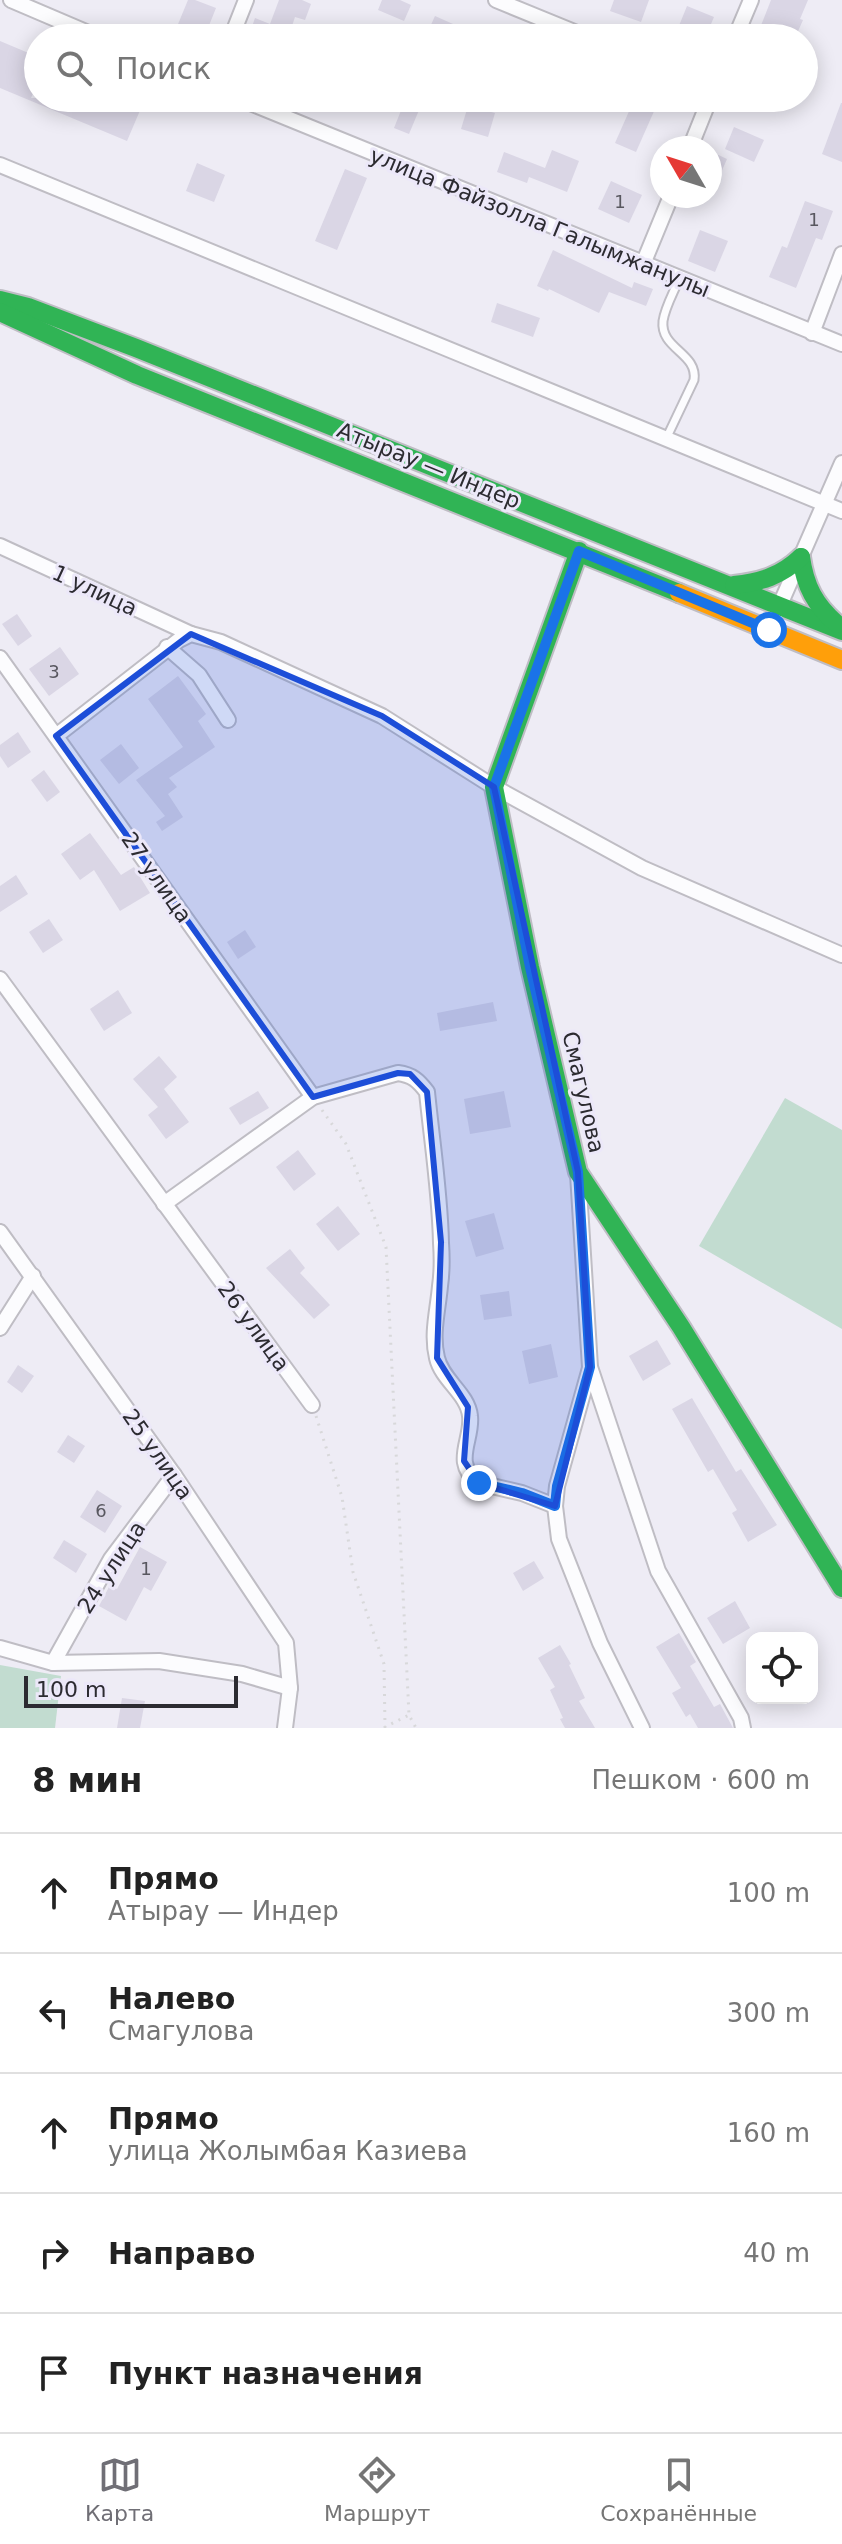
<!DOCTYPE html>
<html lang="ru">
<meta charset="utf-8">
<style>
body{margin:0;font-family:"DejaVu Sans",sans-serif;background:#f6f6f6;color:#222}
.controls{position:absolute;right:24px;bottom:24px;display:grid;overflow:hidden;border-radius:16px;box-shadow:0 4px 20px #0003}
.controls button{width:72px;height:72px;display:grid;place-items:center;padding:0;border:0;border-bottom:2px solid #e0e0e0;background:#fff;color:#222;font:40px sans-serif}
.compass{position:absolute;left:650px;top:136px;width:72px;height:72px;border-radius:50%;background:#fff;box-shadow:0 4px 20px #0003;rotate:309deg}
.scale{position:absolute;left:24px;bottom:20px;width:214px;box-sizing:border-box;padding-left:8px;border:4px solid #2c2b31;border-top:0;font-size:22px;line-height:28px;white-space:nowrap;color:#2c2b31;-webkit-text-stroke:6px #ece8f9;paint-order:stroke}
.stop{position:absolute;width:24px;height:24px;margin:-18px;border:6px solid #1a73e8;border-radius:50%;background:#fff}
.stop.end{background:#1a73e8;border-color:#fff;box-shadow:0 2px 8px #0008}
.list{margin:0;padding:0;list-style:none}
h2{display:flex;justify-content:space-between;align-items:center;height:104px;margin:0;padding:0 32px;font-size:34px}
h2 small{font-size:26px;font-weight:400;color:#767676}
.list li{display:grid;grid-template-columns:52px 1fr auto;gap:24px;align-items:center;box-sizing:border-box;height:120px;padding:0 32px;border-top:2px solid #e0e0e0}
.list b{display:block;font-size:30px;white-space:nowrap}
.list p{margin:0;font-size:26px;white-space:nowrap;color:#767676}
.list em{font-size:26px;font-style:normal;color:#767676}
.icon{flex:none;width:44px;height:44px;fill:none;stroke:currentColor;stroke-width:2;stroke-linecap:round;stroke-linejoin:round}
.map{position:relative;flex:none;width:842px;height:1728px;overflow:hidden}
.search{position:absolute;background:#fff;box-shadow:0 4px 20px #0003;left:24px;right:24px;top:24px;height:88px;display:flex;align-items:center;gap:20px;box-sizing:border-box;padding:0 28px;border-radius:44px;color:#767676;font-size:30px}
.sheet{height:704px;background:#fff}
nav{display:flex;justify-content:space-around;align-items:center;box-sizing:border-box;height:112px;border-top:2px solid #e0e0e0;background:#fff;font-size:22px;color:#767676}
nav a{display:grid;justify-items:center;gap:4px}
nav .on{color:#706f76}
.map>svg:first-child{display:block}
.green{fill:#c2dcd0}
.building{fill:#dad6e5}
.lines{fill:none;stroke-linecap:round;stroke-linejoin:round}
.lane-casing{stroke:#bfbdc4;stroke-width:11}
.street-casing{stroke:#bfbdc4;stroke-width:18}
.fast-casing{stroke:#bfbdc4;stroke-width:22}
.slow-casing{stroke:#bfbdc4;stroke-width:22}
.path{stroke:#d8d8da;stroke-width:3;stroke-dasharray:2 6;stroke-linecap:butt}
.lane{stroke:#fcfcfe;stroke-width:7}
.street{stroke:#fcfcfe;stroke-width:14}
.fast{stroke:#30b455;stroke-width:18}
.slow{stroke:#ff9f0a;stroke-width:18}
.route{stroke:#1a73e8;stroke-width:10}
.marked{fill:#1d4ed8;fill-opacity:0.2;stroke:#1d4ed8;stroke-width:6;stroke-linejoin:round}
.labels{text-anchor:middle;stroke-width:6;stroke-linejoin:round;paint-order:stroke}
.number-label{font-size:18px;fill:#58575f}
.street-label{font-size:22px;fill:#2c2b31;stroke:#ece8f9}
</style>
<div class="map">
<svg width="842" height="1728" viewBox="0 0 842 1728">
<rect width="100%" height="100%" fill="#eeecf5"/>
<!-- green -->
<g class="green">
<path d="M785,1098l57,32v199l-143,-83z"/>
<path d="M0,1665l61,11 -6,52h-55z"/>
</g>
<!-- building -->
<g class="building">
<path d="M188,0h7l21,8 -12,30 -28,-9z"/>
<path d="M279,0h23l9,4 -6,16 -10,-3 -7,21h-40l7,-20 15,6z"/>
<path d="M382,0h18l11,5 -7,16 -26,-11z"/>
<path d="M614,0h35l-8,22 -31,-11z"/>
<path d="M771,0h37l-8,19 3,1 -8,18h-12l-23,-10z"/>
<path d="M687,6l27,11 -9,21h-31z"/>
<path d="M435,16l27,12 -4,10h-33z"/>
<path d="M0,41l38,16v25l-7,16h106l7,3 -17,40 -127,-53z"/>
<path d="M406,98l16,5 -13,31 -15,-6z"/>
<path d="M634,100l21,9 -19,43 -21,-9z"/>
<path d="M841,103h1v59l-20,-8z"/>
<path d="M468,106l27,7 -7,24 -27,-8z"/>
<path d="M734,127l30,13 -10,22 -29,-13z"/>
<path d="M552,150l27,11 -12,31 -38,-15 -2,6 -30,-11 7,-20 41,16z"/>
<path d="M710,151l17,8 -17,39z"/>
<path d="M197,163l28,12 -11,27 -28,-11z"/>
<path d="M345,169l22,9 -30,72 -22,-9z"/>
<path d="M611,181l31,14 -13,28 -31,-14z"/>
<path d="M805,201l28,10 -11,29 -6,-2 -20,50 -27,-11 13,-31 5,2z"/>
<path d="M700,230l28,11 -13,31 -27,-11z"/>
<path d="M553,250l79,38 2,-6 19,7 -7,17 -37,-14 -10,21 -50,-24 -1,2 -11,-5z"/>
<path d="M497,303l43,15 -7,19 -42,-15z"/>
<path d="M17,614l15,22 -14,10 -16,-22z"/>
<path d="M60,647l19,27 -30,22 -20,-27z"/>
<path d="M178,676l28,38 -8,7 17,26 -46,31 8,9 -9,7 15,23 -21,14 -6,-9 9,-6 -29,-36 47,-33 -35,-48z"/>
<path d="M18,732l13,20 -23,16 -8,-12v-11z"/>
<path d="M121,744l18,24 -20,16 -19,-24z"/>
<path d="M44,770l16,22 -13,10 -16,-22z"/>
<path d="M90,833l31,42 13,-8 16,26 -30,18 -26,-41 -14,10 -19,-26z"/>
<path d="M16,875l12,19 -28,18v-26z"/>
<path d="M49,919l14,21 -20,13 -14,-21z"/>
<path d="M245,930l11,17 -18,12 -11,-17z"/>
<path d="M118,990l14,23 -28,18 -14,-22z"/>
<path d="M493,1002l4,19 -57,10 -3,-18z"/>
<path d="M159,1056l18,21 -13,12 25,33 -23,17 -18,-24 10,-8 -25,-28z"/>
<path d="M258,1091l11,17 -29,17 -11,-17z"/>
<path d="M504,1091l7,36 -41,7 -6,-35z"/>
<path d="M298,1150l18,24 -22,17 -18,-24z"/>
<path d="M338,1206l22,28 -22,17 -22,-27z"/>
<path d="M494,1213l10,36 -28,8 -11,-36z"/>
<path d="M290,1249l15,19 -5,5 30,32 -16,14 -48,-51z"/>
<path d="M509,1291l3,25 -28,4 -4,-25z"/>
<path d="M657,1340l14,24 -28,17 -14,-25z"/>
<path d="M551,1344l7,33 -29,7 -7,-33z"/>
<path d="M18,1365l16,11 -12,17 -15,-11z"/>
<path d="M692,1398l44,74 5,-3 36,56 -29,17 -16,-29 5,-3 -24,-41 -5,3 -36,-63z"/>
<path d="M68,1435l17,11 -11,17 -17,-11z"/>
<path d="M97,1490l25,16 -17,27 -25,-16z"/>
<path d="M64,1540l23,14 -11,19 -23,-15z"/>
<path d="M140,1547l27,15 -16,29 -7,-4 -18,34 -27,-15 11,-21 7,4z"/>
<path d="M534,1561l10,17 -21,13 -10,-18z"/>
<path d="M735,1601l15,27 -27,16 -16,-26z"/>
<path d="M679,1633l17,29 -6,4 24,41 6,-3 13,24h-35l-8,-14 -4,3 -14,-24 9,-5 -25,-41z"/>
<path d="M560,1645l11,19 -2,1 16,33 -6,3 16,27h-30l-5,-9 3,-1 -13,-28 5,-3 -17,-29z"/>
<path d="M122,1698l23,3 -5,27h-23z"/>
</g>
<g class="lines">
<!-- lane casing -->
<g class="lane-casing">
<path id="lane" d="M666,439l28,-59c4,-27 -34,-31 -31,-59 2,-14 11,-29 16,-42"/>
</g>
<!-- street casing -->
<g class="street-casing">
<g id="street">
<path d="M11,0l89,38"/>
<path d="M496,0l93,38"/>
<path d="M231,38l15,-38"/>
<path d="M735,38l16,-38"/>
<path d="M238,98l604,246"/>
<path d="M690,148l20,-50"/>
<path d="M0,165l842,346"/>
<path d="M643,264l28,-68"/>
<path d="M812,333l30,-79"/>
<path d="M0,546l191,88"/>
<path d="M769,630l73,-167"/>
<path d="M167,647l32,28 29,45"/>
<path d="M0,658l313,439"/>
<path d="M56,736l123,-96 12,-6 30,8 161,74 112,71 148,81 200,87"/>
<path d="M0,979l312,426"/>
<path d="M578,1174l12,193 68,204 83,147 2,10"/>
<path d="M164,1204l149,-107 85,-24c14,2 20,7 29,19 5,50 13,101 14,151 1,14 1,29 -1,43 -2,24 -9,48 -3,72 5,22 31,36 33,58 3,24 -19,47 9,67l43,10 33,13"/>
<path d="M0,1232l174,243 112,168 4,45 -5,40"/>
<path d="M0,1328l33,-52"/>
<path d="M590,1368l-33,118 -2,20 4,33 41,104 42,85"/>
<path d="M0,1648l53,15 106,-2 83,13 48,14"/>
<path d="M53,1663l58,-104 63,-84"/>
</g>
</g>
<!-- fast casing -->
<g class="fast-casing">
<g id="fast">
<path d="M0,300l28,7 108,41 706,283"/>
<path d="M0,312l137,63 542,218"/>
<path d="M579,551l-85,236 36,180 48,205 103,155 161,261"/>
<path d="M801,557c4,29 14,48 36,67"/>
<path d="M734,585c27,-3 47,-9 67,-28"/>
</g>
</g>
<!-- slow casing -->
<g class="slow-casing">
<path id="slow" d="M679,593l163,67"/>
</g>
<!-- path -->
<g class="path">
<path d="M322,1110l24,34 40,103 23,468 7,13"/>
<path d="M316,1416l26,81 11,75 31,92 1,63 24,-12"/>
</g>
<!-- lane -->
<use href="#lane" class="lane"/>
<!-- street -->
<use href="#street" class="street"/>
<!-- fast -->
<use href="#fast" class="fast"/>
<!-- slow -->
<use href="#slow" class="slow"/>
</g>
<g class="lines">
<!-- route -->
<path class="route" d="M479,1483l43,10 33,13 2,-20 33,-119 -12,-195 -48,-205 -36,-180 85,-236 190,79"/>
</g>
<!-- marked area -->
<path class="marked" d="M191,634l191,82 112,71 84,385 12,195 -35,139 -76,-23 -15,-22 4,-54 -31,-49 4,-116 -14,-150 -17,-18 -12,-1 -85,24 -257,-361z"/>
<g class="labels">
<!-- number labels -->
<g class="number-label">
<text x="620" y="208">1</text>
<text x="814" y="226">1</text>
<text x="54" y="678">3</text>
<text x="101" y="1517">6</text>
<text x="146" y="1575">1</text>
</g>
<!-- street labels -->
<g class="street-label">
<text transform="translate(540 222) rotate(22)" y="8">улица Файзолла Галымжанулы</text>
<text transform="translate(429 465) rotate(22)" y="8">Атырау — Индер</text>
<text transform="translate(95 590) rotate(25)" y="8">1 улица</text>
<text transform="translate(157 877) rotate(55)" y="8">27 улица</text>
<text transform="translate(584 1092) rotate(77)" y="8">Смагулова</text>
<text transform="translate(254 1326) rotate(54)" y="8">26 улица</text>
<text transform="translate(158 1454) rotate(55)" y="8">25 улица</text>
<text transform="translate(111 1567) rotate(-57)" y="8">24 улица</text>
</g>
</g>
</svg>
<div class="controls">
<button><svg class="icon" aria-label="locate" viewBox="0 0 24 24"><circle cx="12" cy="12" r="6"/><path d="M12 2v4M12 18v4M2 12h4M18 12h4"/></svg></button>
</div>
<svg class="compass" viewBox="-18 -18 36 36"><path d="M0-13l5 13h-10z" fill="#e53935"/><path d="M0 13l5-13h-10z" fill="#767676"/></svg>
<div class="scale">100 m</div>
<div class="stop" style="left:769px;top:630px"></div>
<div class="stop end" style="left:479px;top:1483px"></div>
<div class="search"><svg class="icon" aria-label="search" viewBox="0 0 24 24"><circle cx="10" cy="10" r="6"/><path d="M15 15l6 6"/></svg>Поиск</div>
</div>
<section class="sheet">
<h2>8 мин<small>Пешком · 600 m</small></h2>
<ul class="list">
<li><svg class="icon" aria-label="ahead" viewBox="0 0 24 24"><path d="M12 20V5M6 11l6-6 6 6"/></svg><div><b>Прямо</b><p>Атырау — Индер</p></div><em>100 m</em></li>
<li><svg class="icon" aria-label="left" viewBox="0 0 24 24"><path d="M17 20v-9H6M10 6l-5 5 5 5"/></svg><div><b>Налево</b><p>Смагулова</p></div><em>300 m</em></li>
<li><svg class="icon" aria-label="ahead" viewBox="0 0 24 24"><path d="M12 20V5M6 11l6-6 6 6"/></svg><div><b>Прямо</b><p>улица Жолымбая Казиева</p></div><em>160 m</em></li>
<li><svg class="icon" aria-label="right" viewBox="0 0 24 24"><path d="M7 20v-9h11M14 6l5 5-5 5"/></svg><div><b>Направо</b></div><em>40 m</em></li>
<li><svg class="icon" aria-label="arrive" viewBox="0 0 24 24"><path d="M6 21V4h12l-3 4 3 4H6"/></svg><div><b>Пункт назначения</b></div></li>
</ul>
</section>
<nav>
<a class="on"><svg class="icon" aria-label="map" viewBox="0 0 24 24"><path d="M3 6l6-2 6 2 6-2v14l-6 2-6-2-6 2zM9 4v14M15 6v14"/></svg>Карта</a>
<a><svg class="icon" aria-label="directions" viewBox="0 0 24 24"><path d="M12 3l9 9-9 9-9-9zM9 14v-3h6M13 9l2 2-2 2"/></svg>Маршрут</a>
<a><svg class="icon" aria-label="saved" viewBox="0 0 24 24"><path d="M7 4h10v16l-5-4-5 4z"/></svg>Сохранённые</a>
</nav>
